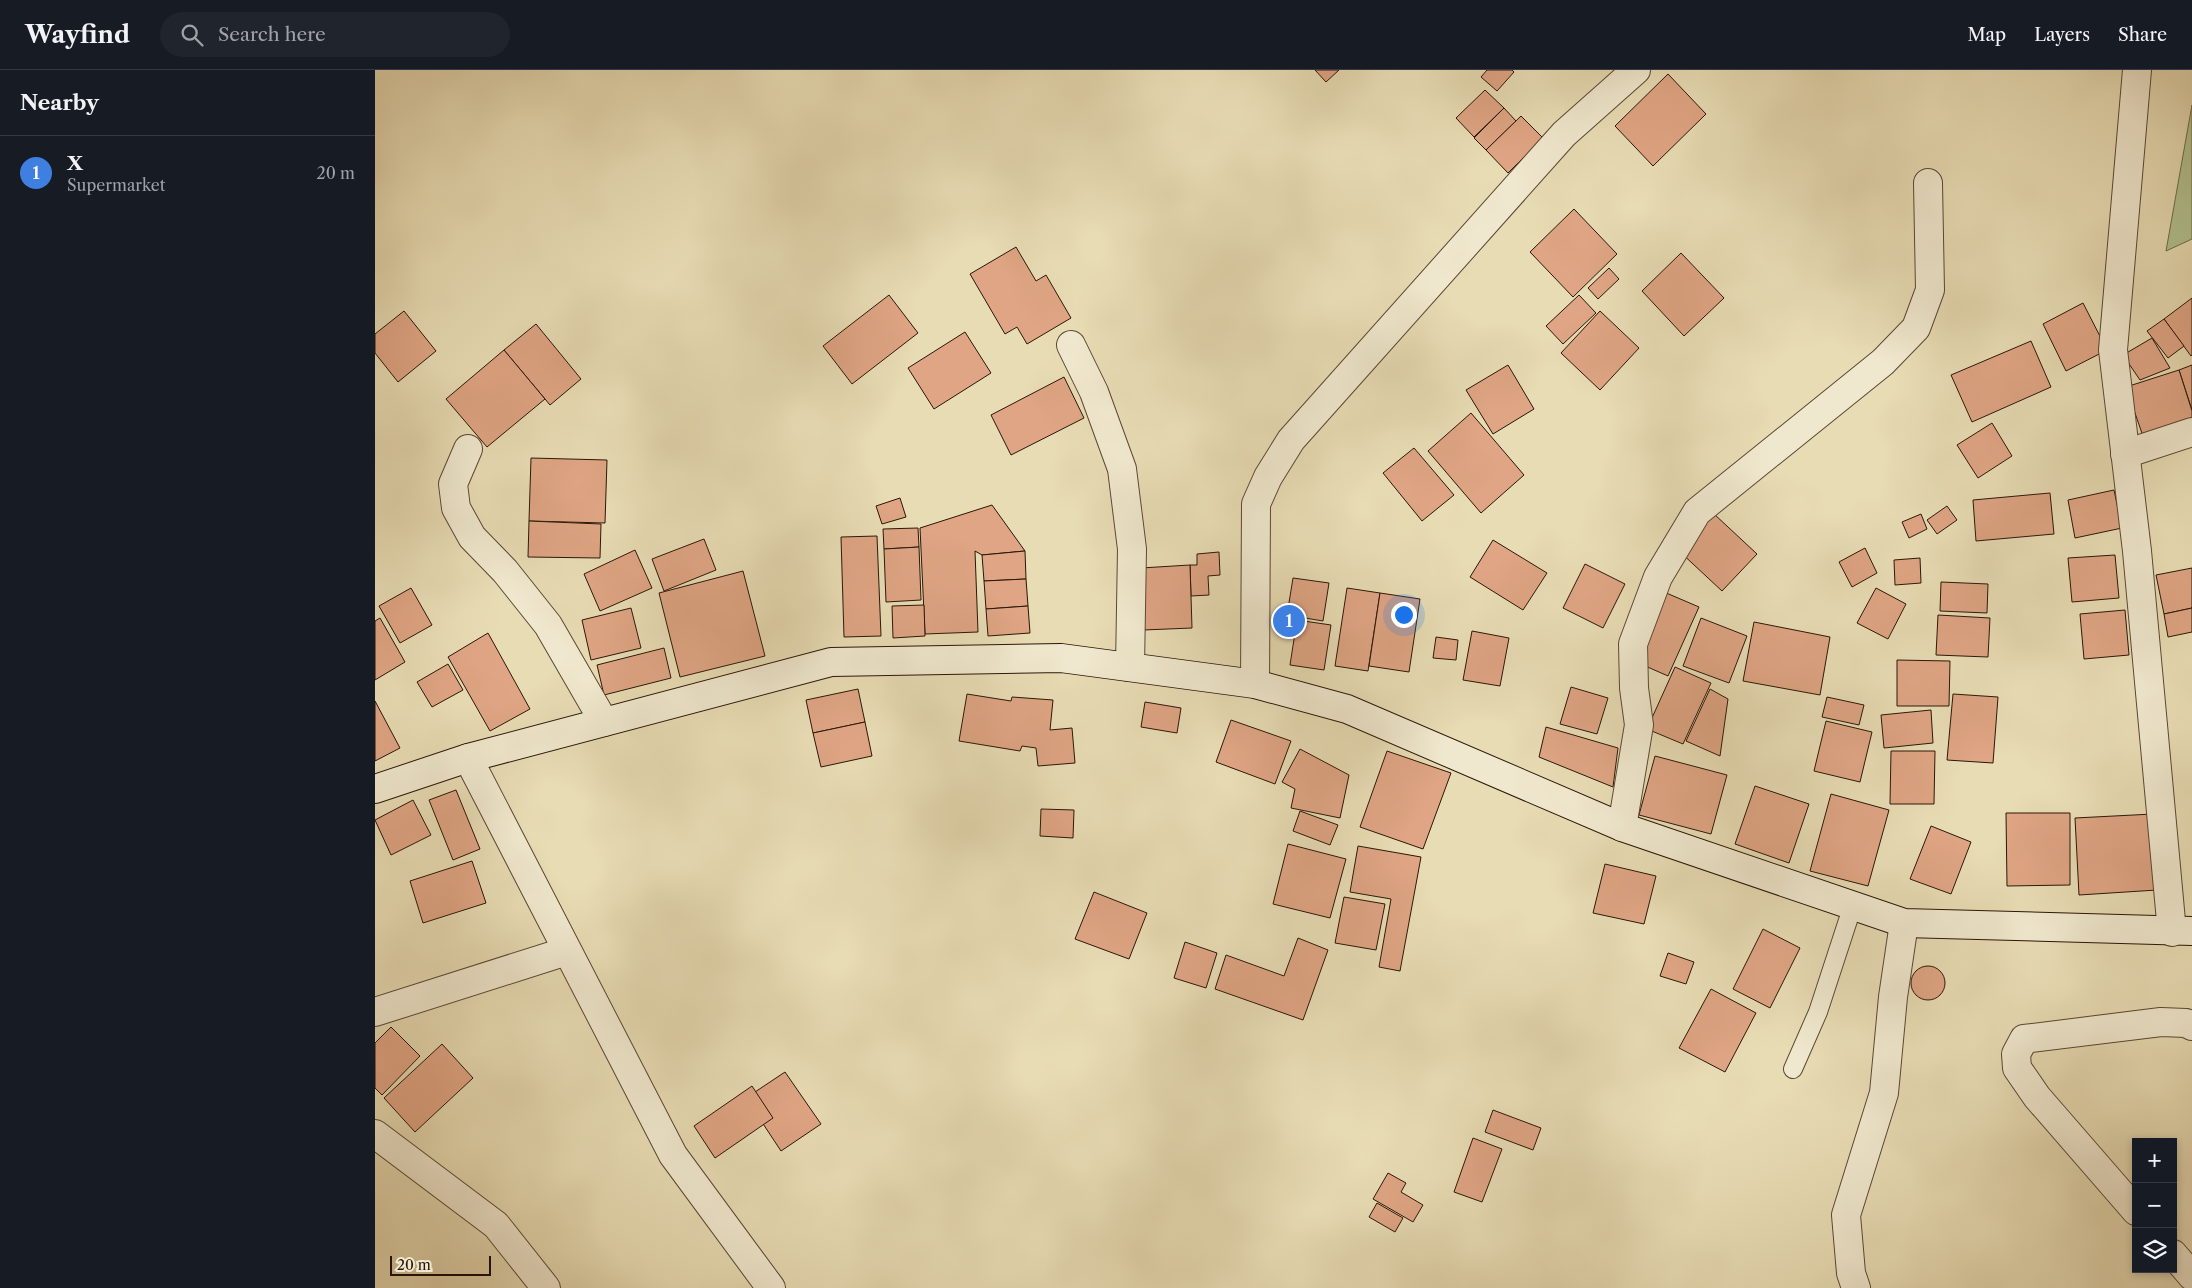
<!DOCTYPE html>
<meta charset="utf-8">
<style>
body{margin:0;font-family:"Libre Caslon Text",serif;background:#20242c;color:#f1f3f6}
.controls{position:absolute;right:15px;bottom:15px;display:grid;overflow:hidden;border-radius:0px;box-shadow:0 2px 8px #0003}
.controls button{width:45px;height:45px;display:grid;place-items:center;padding:0;border:0;border-bottom:1px solid #363941;background:#171b24;color:#f1f3f6;font:25px sans-serif}
.scale{position:absolute;left:15px;bottom:12px;width:101px;box-sizing:border-box;padding-left:5px;border:2px solid #2a1608;border-top:0;font-size:14px;line-height:18px;white-space:nowrap;color:#2a1608;-webkit-text-stroke:4px #f0e8ce;paint-order:stroke}
.you{position:absolute;left:1028px;top:544px;width:18px;height:18px;margin:-12px;border:4px solid #fff;border-radius:50%;background:#1a73e8;box-shadow:0 0 0 8px #1a73e833}
.badge{display:grid;place-items:center;width:32px;height:32px;border-radius:50%;background:#c59692;color:#fff;font-size:16px;font-weight:700}
.pin{position:absolute;translate:-50% -50%;border:2px solid #fff;box-shadow:0 1px 5px #0006}
.list{margin:0;padding:0;list-style:none}
h2{display:flex;justify-content:space-between;align-items:center;height:65px;margin:0;padding:0 20px;font-size:21px}
h2 small{font-size:16px;font-weight:400;color:#9ea1a6}
.list li{display:grid;grid-template-columns:32px 1fr auto;gap:15px;align-items:center;box-sizing:border-box;height:75px;padding:0 20px;border-top:1px solid #363941}
.list b{display:block;font-size:19px;white-space:nowrap}
.list p{margin:0;font-size:16px;white-space:nowrap;color:#9ea1a6}
.list em{font-size:16px;font-style:normal;color:#9ea1a6}
.icon{flex:none;width:28px;height:28px;fill:none;stroke:currentColor;stroke-width:2;stroke-linecap:round;stroke-linejoin:round}
.map{position:relative;flex:none;width:1817px;height:1218px;overflow:hidden}
header{display:flex;align-items:center;gap:30px;box-sizing:border-box;height:70px;padding:0 25px;background:#171b24;border-bottom:1px solid #363941}
header strong{font-size:24px}
nav{display:flex;gap:28px;margin-inline-start:auto;font-size:18px}
.search{width:350px;height:45px;background:#20242c;display:flex;align-items:center;gap:12px;box-sizing:border-box;padding:0 18px;border-radius:28px;color:#9ea1a6;font-size:19px}
main{display:flex}
aside{flex:1;background:#171b24}
.map>svg:first-child{display:block}
.green{fill:#b2c190;stroke:#6e6c4c}
.building{fill:#dfa584;stroke:#2a1608}
.lines{fill:none;stroke-linecap:round;stroke-linejoin:round}
.lane-casing{stroke:#5a4833;stroke-width:20}
.street-casing{stroke:#5a4833;stroke-width:30}
.secondary-casing{stroke:#2a1608;stroke-width:30}
.lane{stroke:#f0e8ce;stroke-width:18}
.street{stroke:#f0e8ce;stroke-width:28}
.secondary{stroke:#f0e8ce;stroke-width:28}
</style>
<header>
<strong>Wayfind</strong>
<div class="search"><svg class="icon" aria-label="search" viewBox="0 0 24 24"><circle cx="10" cy="10" r="6"/><path d="M15 15l6 6"/></svg>Search here</div>
<nav><a>Map</a><a>Layers</a><a>Share</a></nav>
</header>
<main>
<aside>
<h2>Nearby<small></small></h2>
<ul class="list">
<li><span class="badge" style="background:#3f7fe0">1</span><div><b>X</b><p>Supermarket</p></div><em>20 m</em></li>
</ul>
</aside>
<div class="map">
<svg width="1817" height="1218" viewBox="0 0 1817 1218">
<rect width="100%" height="100%" fill="#e8dcb4"/>
<filter id="stains"><feTurbulence type="fractalNoise" baseFrequency=".004" numOctaves="4"/><feColorMatrix values="0 0 0 0 .2 0 0 0 0 .09 0 0 0 0 .02 0 0 0 .5 -.17"/></filter>
<radialGradient id="worn" r=".72"><stop offset=".6" stop-color="#630" stop-opacity="0"/><stop offset="1" stop-color="#630" stop-opacity=".3"/></radialGradient>
<!-- green -->
<path class="green" d="M1817,35v134l-26,12z"/>
<!-- building -->
<g class="building">
<path d="M940,0h24l-13,12z"/>
<path d="M1112,0h25l2,2 -17,19 -16,-14z"/>
<path d="M1293,4l38,40 -53,52 -38,-40z"/>
<path d="M1110,20l19,18 -30,29 -18,-19z"/>
<path d="M1129,38l12,13 -30,29 -12,-12z"/>
<path d="M1146,46l22,22 -35,35 -22,-23z"/>
<path d="M1199,139l43,45 -44,43 -43,-45z"/>
<path d="M641,177l20,34 10,-6 25,43 -44,26 -10,-17 -12,7 -35,-60z"/>
<path d="M1306,183l43,45 -40,38 -42,-45z"/>
<path d="M1234,198l10,11 -21,20 -10,-11z"/>
<path d="M514,225l29,38 -66,51 -29,-38z"/>
<path d="M1204,225l17,18 -33,31 -17,-18z"/>
<path d="M1817,228v57l-1,1 -27,-37z"/>
<path d="M1708,233l24,47 -41,21 -23,-47z"/>
<path d="M29,241l32,40 -38,31 -23,-29v-19z"/>
<path d="M1225,241l39,37 -39,42 -39,-37z"/>
<path d="M1789,249l20,27 -16,12 -21,-27z"/>
<path d="M161,254l45,55 -31,26 -46,-55z"/>
<path d="M590,262l26,41 -57,36 -26,-41z"/>
<path d="M1777,268l18,30 -30,12 -17,-25z"/>
<path d="M1656,271l20,46 -79,35 -21,-47z"/>
<path d="M129,280l41,49 -58,48 -41,-48z"/>
<path d="M1133,295l26,44 -41,25 -27,-44z"/>
<path d="M1817,295v45l-13,-40z"/>
<path d="M1804,300l13,41v16l-47,15 -19,-55z"/>
<path d="M689,307l20,41 -73,37 -20,-40z"/>
<path d="M1096,343l53,62 -43,38 -53,-62z"/>
<path d="M1617,353l20,33 -34,22 -21,-33z"/>
<path d="M1039,378l40,47 -32,26 -39,-48z"/>
<path d="M156,388l76,2 -2,63 -76,-2z"/>
<path d="M1739,420l8,38 -47,10 -7,-38z"/>
<path d="M1675,423l4,41 -78,7 -3,-41z"/>
<path d="M525,428l6,19 -24,7 -6,-18z"/>
<path d="M617,435l33,46 -43,4 -7,-4 3,81 -53,2 -5,-106z"/>
<path d="M1572,436l10,14 -20,14 -10,-14z"/>
<path d="M1338,443l44,41 -35,37 -44,-41z"/>
<path d="M1546,444l6,15 -18,9 -7,-16z"/>
<path d="M154,451l72,3 -1,34 -72,-1z"/>
<path d="M543,458l1,19 -35,2 -1,-20z"/>
<path d="M502,466l4,100 -37,1 -3,-100z"/>
<path d="M329,469l12,31 -52,21 -12,-32z"/>
<path d="M1118,470l54,33 -24,37 -53,-33z"/>
<path d="M544,477l2,53 -35,2 -2,-53z"/>
<path d="M1490,478l12,25 -25,14 -13,-25z"/>
<path d="M260,480l17,38 -52,23 -16,-37z"/>
<path d="M650,481l1,28 -42,2 -2,-26z"/>
<path d="M844,482l1,23 -12,1 1,19 -18,1 -1,-31h7v-11z"/>
<path d="M1740,485l4,43 -47,4 -4,-44z"/>
<path d="M1545,488l1,25 -26,2 -1,-25z"/>
<path d="M1210,494l40,20 -22,44 -40,-20z"/>
<path d="M815,495l2,63 -49,2 -2,-62z"/>
<path d="M1817,498v40l-28,6 -8,-39z"/>
<path d="M368,501l22,85 -85,21 -21,-84z"/>
<path d="M918,508l36,5 -6,38 -36,-6z"/>
<path d="M651,509l2,27 -42,3 -2,-28z"/>
<path d="M1566,512l47,2 -1,29 -47,-2z"/>
<path d="M36,518l21,37 -32,18 -21,-37z"/>
<path d="M972,518l33,5 -12,78 -33,-5z"/>
<path d="M1501,518l30,16 -18,35 -31,-16z"/>
<path d="M1289,522l35,15 -31,69 -34,-15z"/>
<path d="M1005,523l40,6 -11,73 -40,-6z"/>
<path d="M549,535l1,31 -32,2 -1,-32z"/>
<path d="M653,536l2,27 -42,3 -2,-27z"/>
<path d="M256,538l10,40 -50,12 -9,-40z"/>
<path d="M1817,538v24l-24,5 -4,-23z"/>
<path d="M1750,540l4,45 -45,4 -4,-45z"/>
<path d="M1563,545l52,3 -2,39 -52,-2z"/>
<path d="M5,548l25,44 -30,18v-59z"/>
<path d="M1326,548l46,18 -18,47 -46,-17z"/>
<path d="M922,550l34,5 -7,45 -34,-5z"/>
<path d="M1379,552l76,15 -10,58 -77,-14z"/>
<path d="M1097,561l37,7 -9,48 -37,-6z"/>
<path d="M113,563l42,76 -40,22 -42,-74z"/>
<path d="M1061,567l22,3 -2,20 -23,-2z"/>
<path d="M289,578l7,30 -67,17 -7,-30z"/>
<path d="M1522,590l53,1 -1,45h-52z"/>
<path d="M73,594l15,26 -31,17 -15,-25z"/>
<path d="M1300,597l36,16 -28,61 -36,-15z"/>
<path d="M1196,617l37,11 -11,36 -37,-10z"/>
<path d="M483,619l7,33 -52,11 -7,-33z"/>
<path d="M1335,619l18,10 -8,57 -34,-15z"/>
<path d="M592,624l44,7 1,-4 41,3 -3,30 22,-2 3,35 -37,3 -2,-18 -14,-2 -2,5 -61,-10z"/>
<path d="M1578,624l45,3 -5,66 -46,-3z"/>
<path d="M1452,627l37,8 -5,20 -37,-8z"/>
<path d="M0,631l25,47 -25,13z"/>
<path d="M770,632l36,6 -4,25 -36,-6z"/>
<path d="M1556,640l2,33 -49,5 -3,-33z"/>
<path d="M856,650l60,21 -16,43 -59,-22z"/>
<path d="M1451,651l46,11 -12,50 -46,-11z"/>
<path d="M490,652l7,34 -51,11 -8,-34z"/>
<path d="M1171,657l72,21 -5,39 -74,-30z"/>
<path d="M925,679l49,26 -9,43 -49,-10 4,-19 -13,-7z"/>
<path d="M1012,681l64,22 -28,76 -63,-22z"/>
<path d="M1516,681h44l-1,53h-44z"/>
<path d="M1280,686l72,19 -16,59 -72,-19z"/>
<path d="M1380,716l54,18 -20,59 -54,-19z"/>
<path d="M81,720l24,59 -27,11 -24,-60z"/>
<path d="M1456,724l58,16 -21,76 -58,-15z"/>
<path d="M38,730l18,35 -40,20 -16,-35z"/>
<path d="M666,739l33,1 -1,28 -33,-2z"/>
<path d="M925,741l38,14 -8,20 -37,-14z"/>
<path d="M1631,743h64v72l-63,1z"/>
<path d="M1778,744l4,76 -78,5 -4,-77z"/>
<path d="M1556,756l40,16 -20,52 -41,-15z"/>
<path d="M913,774l58,15 -16,59 -57,-14z"/>
<path d="M983,776l63,11 -21,114 -21,-4 12,-68 -41,-7z"/>
<path d="M97,791l14,42 -63,20 -13,-42z"/>
<path d="M1230,794l51,12 -12,48 -51,-11z"/>
<path d="M719,822l53,21 -18,46 -54,-20z"/>
<path d="M969,827l41,7 -9,46 -41,-7z"/>
<path d="M1388,859l37,19 -30,60 -37,-19z"/>
<path d="M923,868l30,12 -25,70 -88,-31 11,-34 58,21z"/>
<path d="M810,872l32,11 -11,35 -32,-10z"/>
<path d="M1293,883l26,9 -8,22 -26,-8z"/>
<circle cx="1553" cy="913" r="17"/>
<path d="M1336,919l45,24 -31,59 -46,-24z"/>
<path d="M16,957l29,29 -38,39 -7,-7v-45z"/>
<path d="M67,974l31,34 -58,54 -31,-34z"/>
<path d="M410,1002l36,52 -40,27 -35,-53z"/>
<path d="M377,1016l21,32 -58,40 -21,-32z"/>
<path d="M1118,1040l48,18 -8,22 -48,-18z"/>
<path d="M1098,1068l29,11 -20,53 -28,-10z"/>
<path d="M1013,1103l18,10 -5,9 22,13 -10,17 -40,-23z"/>
<path d="M1002,1133l26,15 -8,14 -26,-15z"/>
</g>
<g class="lines">
<!-- lane casing -->
<g class="lane-casing">
<path id="lane" d="M1418,999l25,-57 35,-107"/>
</g>
<!-- street casing -->
<g class="street-casing">
<g id="street">
<path d="M1762,0l-24,280 24,201 35,381"/>
<path d="M696,275l23,47 28,77 10,80 -2,118"/>
<path d="M93,379l-15,35 3,24 16,29 33,34 43,54 56,97"/>
<path d="M1750,384l67,-22"/>
<path d="M880,614l1,-180 12,-27 23,-37 273,-306 72,-64"/>
<path d="M93,688l205,397 98,133"/>
<path d="M1247,757l17,-102 -5,-37 -1,-44 25,-67 39,-65 186,-150 33,-34 14,-38 -2,-107"/>
<path d="M0,942l192,-61"/>
<path d="M0,1064l121,91 50,63"/>
<path d="M1761,1141l-99,-114 -20,-29 -1,-14 8,-15 137,-17 25,1 6,3"/>
<path d="M1798,1184l19,22"/>
<path d="M1481,1218l-5,-15 -5,-58 38,-122 9,-96 11,-74"/>
</g>
</g>
<!-- secondary casing -->
<g class="secondary-casing">
<path id="secondary" d="M0,719l93,-31 363,-96 230,-4 194,26 92,25 275,118 282,96 288,8"/>
</g>
<!-- lane -->
<use href="#lane" class="lane"/>
<!-- street -->
<use href="#street" class="street"/>
<!-- secondary -->
<use href="#secondary" class="secondary"/>
</g>
<rect width="100%" height="100%" filter="url(#stains)"/>
<rect width="100%" height="100%" fill="url(#worn)"/>
</svg>
<div class="controls">
<button>+</button>
<button>−</button>
<button><svg class="icon" aria-label="layers" viewBox="0 0 24 24"><path d="M12 4l9 5-9 5-9-5zM3 14l9 5 9-5"/></svg></button>
</div>
<div class="scale">20 m</div>
<div class="you"></div>
<div class="pin badge" style="left:914px;top:551px;background:#3f7fe0">1</div>
</div>
</main>
